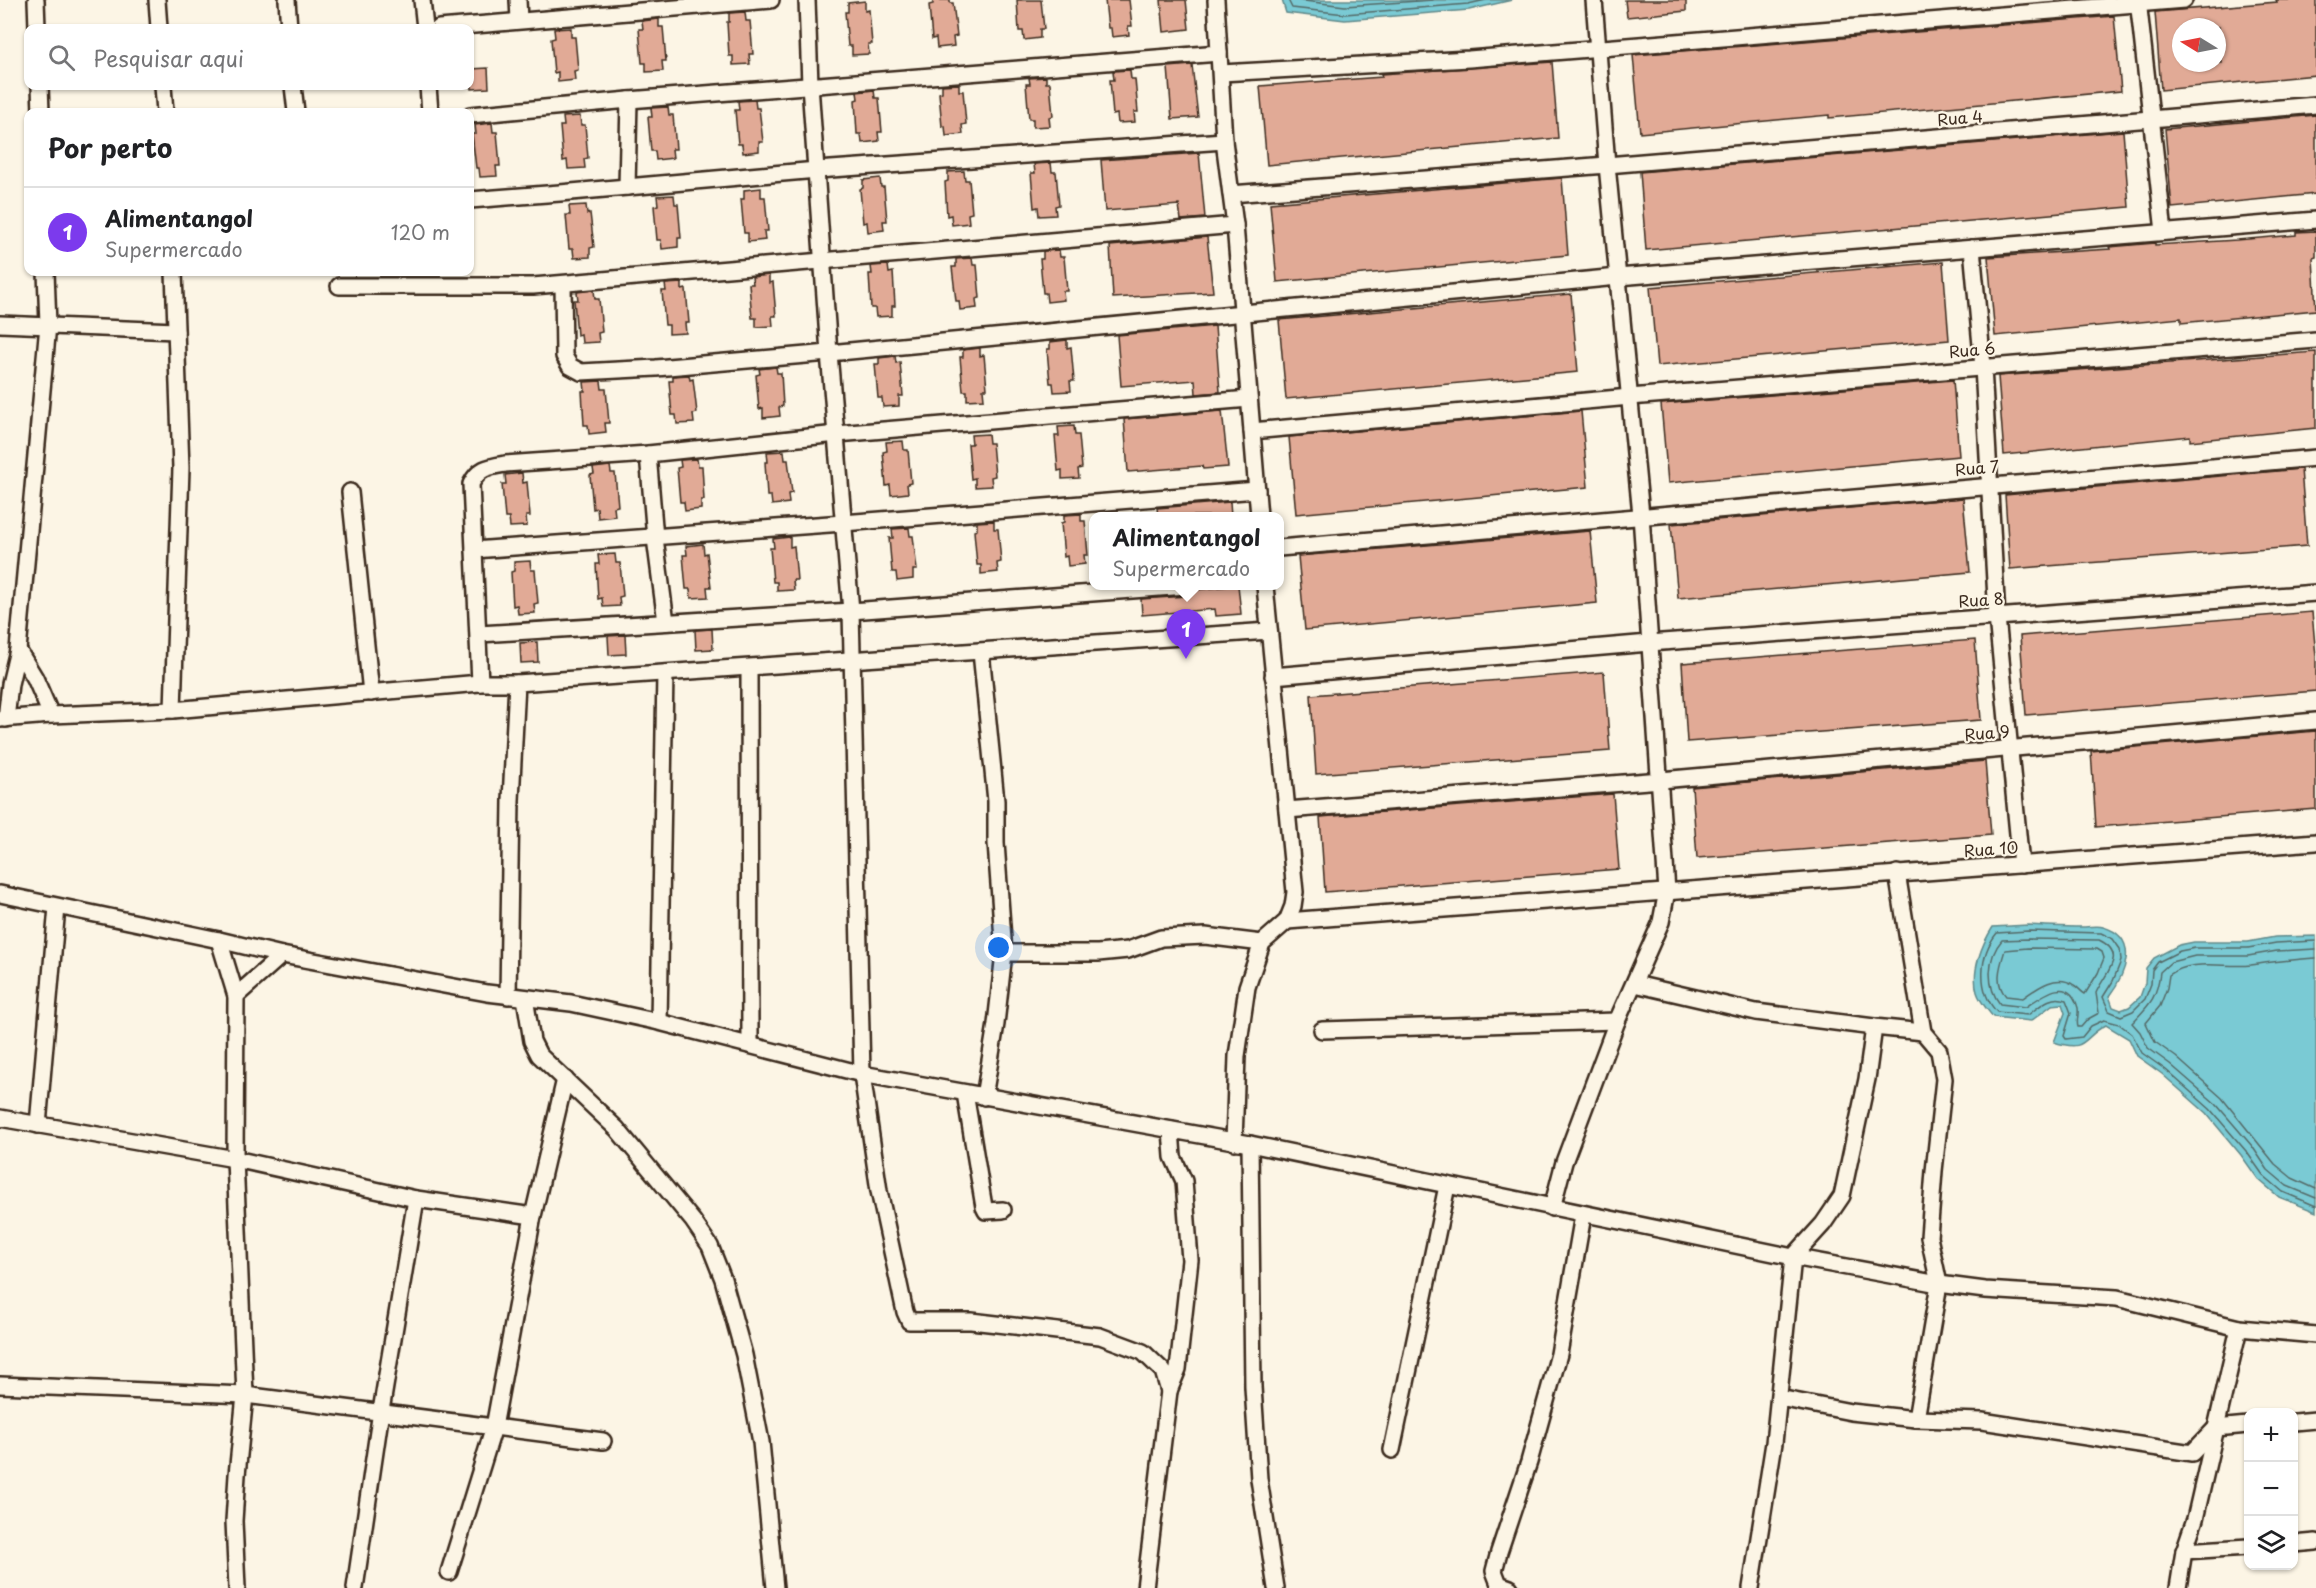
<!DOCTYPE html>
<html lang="pt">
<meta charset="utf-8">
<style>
body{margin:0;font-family:"Playpen Sans",sans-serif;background:#f2f2f2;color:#202124}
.controls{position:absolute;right:18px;bottom:18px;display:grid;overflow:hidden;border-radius:12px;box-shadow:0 2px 4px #0004}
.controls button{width:54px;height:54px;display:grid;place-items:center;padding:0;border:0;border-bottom:2px solid #e0e0e0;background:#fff;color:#202124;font:30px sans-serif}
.compass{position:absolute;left:2172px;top:18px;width:54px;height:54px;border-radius:50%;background:#fff;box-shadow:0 2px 4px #0004;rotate:280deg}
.you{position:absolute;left:999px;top:948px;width:21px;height:21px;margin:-15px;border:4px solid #fff;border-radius:50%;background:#1a73e8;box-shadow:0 0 0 9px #1a73e833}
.badge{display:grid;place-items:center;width:39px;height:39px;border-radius:50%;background:#7c3aed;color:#fff;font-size:20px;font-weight:700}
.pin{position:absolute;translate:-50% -50px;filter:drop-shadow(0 2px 3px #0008)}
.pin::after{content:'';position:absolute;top:32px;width:21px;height:18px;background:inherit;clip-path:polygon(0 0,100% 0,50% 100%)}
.popup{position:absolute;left:1089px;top:512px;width:195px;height:78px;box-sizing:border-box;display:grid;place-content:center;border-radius:12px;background:#fff;filter:drop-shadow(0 2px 4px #0005);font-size:20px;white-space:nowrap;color:#757577}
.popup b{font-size:22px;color:#202124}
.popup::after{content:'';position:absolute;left:50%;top:100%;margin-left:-12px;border:12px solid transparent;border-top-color:#fff}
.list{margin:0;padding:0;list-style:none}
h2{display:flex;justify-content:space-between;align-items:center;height:78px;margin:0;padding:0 24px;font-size:26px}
h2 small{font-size:20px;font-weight:400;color:#757577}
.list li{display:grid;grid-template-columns:39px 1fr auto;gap:18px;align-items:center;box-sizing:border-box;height:90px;padding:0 24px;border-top:2px solid #e0e0e0}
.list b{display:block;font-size:22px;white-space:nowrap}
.list p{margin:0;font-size:20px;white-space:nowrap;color:#757577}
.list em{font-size:20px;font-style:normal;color:#757577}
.icon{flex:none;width:33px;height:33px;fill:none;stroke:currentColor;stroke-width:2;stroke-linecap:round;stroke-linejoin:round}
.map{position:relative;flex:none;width:2316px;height:1588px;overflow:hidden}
.search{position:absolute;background:#fff;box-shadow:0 2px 4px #0004;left:24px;top:24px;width:450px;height:66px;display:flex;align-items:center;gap:15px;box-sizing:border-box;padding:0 21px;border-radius:12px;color:#757577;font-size:22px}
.panel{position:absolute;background:#fff;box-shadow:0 2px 4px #0004;left:24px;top:108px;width:450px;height:168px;border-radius:12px}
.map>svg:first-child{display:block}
.water{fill:#7acad4;stroke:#618a8b;stroke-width:1.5}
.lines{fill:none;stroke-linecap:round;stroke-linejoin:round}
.shore{stroke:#546a67;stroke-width:1.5}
.building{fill:#e1aa96;stroke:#3b2a1e;stroke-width:1.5;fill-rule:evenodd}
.street-casing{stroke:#3b2a1e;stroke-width:20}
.street{stroke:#fcf5e5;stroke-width:15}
.labels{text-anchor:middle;stroke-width:4.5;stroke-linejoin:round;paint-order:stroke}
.street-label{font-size:16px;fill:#3b2a1e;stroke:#fcf5e5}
</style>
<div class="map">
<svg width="2316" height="1588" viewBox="0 0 2316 1588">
<rect width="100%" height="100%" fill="#fcf5e5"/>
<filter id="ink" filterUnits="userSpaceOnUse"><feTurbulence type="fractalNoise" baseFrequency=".0167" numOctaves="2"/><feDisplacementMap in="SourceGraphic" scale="12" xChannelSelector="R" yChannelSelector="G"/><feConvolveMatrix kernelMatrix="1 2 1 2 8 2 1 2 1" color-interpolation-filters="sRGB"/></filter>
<g filter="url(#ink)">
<!-- water -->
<g class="water">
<path d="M1282,0h230l-43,10 -124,10 -59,-7z"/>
<path d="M2028,925c19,1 38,2 57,2 5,0 13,-2 18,0 38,11 22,48 6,69l4,11 8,3 8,-3 11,-10 5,-14 1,-15 8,-10 25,-13 15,-3h54l27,-5 41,-1v276l-37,-15 -21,-18 -17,-24 -35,-42 -44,-39 -25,-18 -8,-17 -23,-14c-25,13 -18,28 -52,17l11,-29 -3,-9 -10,1 -21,16 -38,-4c-6,-8 -13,-15 -16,-25 -6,-21 5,-48 16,-65z"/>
</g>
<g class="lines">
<!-- shore -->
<g class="shore">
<path d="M1288,0l4,8 53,6 123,-10 18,-4"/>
<path d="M1296,0l49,6 88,-6"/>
<path d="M2028,939l71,1c30,14 5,34 -3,53l3,20 -11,6 -7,8h-3c-2,-6 1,-12 0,-19 -9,-34 -35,-13 -52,-1l-26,-3c-14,-17 -13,-47 2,-64z"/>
<path d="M2316,941l-40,2 -28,5h-53l-15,3 -22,11 -6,8 -1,14 -6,15 -12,12 -12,5 -12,-5 -6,-14 10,-16 8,-20 -1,-12 -7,-10 -12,-6 -73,-2 -31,2c-18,22 -20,58 0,79l31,3c12,-9 23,-21 38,-15l5,13 -7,23 2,3 16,-2 9,-11 13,-6 15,4 13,10 10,19 24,17 44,39 36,42 17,24 20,17 33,14"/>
<path d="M2028,948l69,1 5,3 2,6 -6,15 -13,21c-4,-2 -6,-6 -11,-9 -18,-12 -37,3 -51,13l-17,-2c-12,-13 -6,-30 -1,-46z"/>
<path d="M2316,949l-39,2 -29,5h-53l-24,6 -11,10c-3,27 -11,33 -28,51l8,9 8,16 22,16 46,40 36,42 16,24 19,16 29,12"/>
<path d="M2316,958c-22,1 -43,4 -65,7 -27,3 -59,-7 -82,10l-2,13 -7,18 -14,17 9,19 21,15 46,41 53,66 17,14 24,11"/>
</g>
</g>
<!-- building -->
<g class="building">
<path d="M933,0h17v3h3l4,33 -4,1 1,9 -17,2 -1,-10 -4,1 -3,-34 4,-1z"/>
<path d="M1017,0h24l3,29h-4v9l-16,2 -1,-9h-4z"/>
<path d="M1105,0h24l3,26h-4l1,9 -17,2 -1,-9h-3z"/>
<path d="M1161,0h25l3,29 -25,3z"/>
<path d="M1625,0h61v11l-59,6z"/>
<path d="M2276,0h40v75l-155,15 -6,-78 122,-10zM2181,27h38l3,36h-41z"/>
<path d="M865,1v10l4,-1 3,34h-4l1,10 -17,1v-9h-4l-3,-34h3v-9z"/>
<path d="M745,12l1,9h4l3,33h-4l1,10 -17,1v-9h-4l-2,-34h2v-9z"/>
<path d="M2114,16l7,75 -292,27v-3l-189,18 -7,-78z"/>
<path d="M659,19v8h4l3,34h-4l1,10 -17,1v-9h-4l-3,-34h4l-1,-8z"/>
<path d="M571,28v9h4l3,33 -4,1 1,9 -17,2v-10l-4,1 -3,-34 4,-1 -1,-9z"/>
<path d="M1552,62l6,76 -291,27 -7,-79 122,-9 -1,-3z"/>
<path d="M1192,65l6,52 -26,2 -4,-52z"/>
<path d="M488,68l1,20 -17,1 -1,-20z"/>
<path d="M1130,70l1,9h4l3,33h-4l1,10 -17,1 -1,-9 -4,1 -3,-35h4l-1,-9z"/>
<path d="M1046,77v6h4l3,33 -4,1 1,9 -17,1v-8h-4l-3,-35h4l-1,-6z"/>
<path d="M959,84v7h4l3,33 -4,1 1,9 -17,2 -1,-10 -3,1 -3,-34 3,-1v-7z"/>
<path d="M874,90l1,8h4l3,34h-4l1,9 -17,2 -1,-9h-4l-2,-34 3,-1 -1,-7z"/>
<path d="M755,100l1,8h3l4,34h-4v9l-16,2 -1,-9h-4l-3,-34h4l-1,-9z"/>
<path d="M668,107l1,8h4l3,34h-4l1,9 -17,2 -1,-9h-4l-3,-34h4l-1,-9z"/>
<path d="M2316,115v79l-144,14 -7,-79z"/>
<path d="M580,116l1,9h4l3,33 -4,1 1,9 -17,1 -1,-9 -4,1 -3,-35h4l-1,-9z"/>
<path d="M492,123l1,9h4l3,34h-4l1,10 -17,1 -1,-9h-3l-4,-34h4l-1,-9z"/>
<path d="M2123,131l6,76 -483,43 -6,-78z"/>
<path d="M1199,153l6,65 -24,2 -2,-15 -74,6 -4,-51z"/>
<path d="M1051,163l1,9h4l3,33 -4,1 1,9 -17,1 -1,-9 -4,1 -3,-35h4l-1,-9z"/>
<path d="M964,171l1,9h4l3,33 -4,1 1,9 -17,2 -1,-10 -4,1 -2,-34 3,-1v-9z"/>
<path d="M880,178l1,9h3l3,34h-4l1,9 -16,2 -1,-10 -4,1 -3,-34 3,-1v-8z"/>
<path d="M1562,178l6,77 -291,27 -7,-79z"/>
<path d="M761,188v9h4l3,34h-4l1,9 -17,2v-9h-4l-3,-34h3v-9z"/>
<path d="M674,195l1,9h3l3,34h-3v9l-16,2 -1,-9h-4l-3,-34 4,-1 -1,-9z"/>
<path d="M586,205l1,9 3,-1 4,34 -4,1v9l-16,1 -1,-9h-4l-3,-34h4l-1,-9z"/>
<path d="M2316,231v26l-3,1 3,52 -135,13v-5l-186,18 -7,-79 122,-8 -1,-2 46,-4v2l82,-5 59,-5v-3z"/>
<path d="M1207,237l6,55 -100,6 -3,-52z"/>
<path d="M1059,250l1,7h4l3,34h-4l1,9 -17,2 -1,-9h-3l-3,-34h3v-8z"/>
<path d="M972,258l1,7h4l3,33 -4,1 1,9 -17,2 -1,-9h-3l-4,-34h4v-8z"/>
<path d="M1943,262l6,78 -292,26 -7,-79z"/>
<path d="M888,265l1,8 4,-1 2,34h-3v10l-16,1 -1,-9h-4l-2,-34h3l-1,-8z"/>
<path d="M769,275v8l4,-1 3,34h-4l1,10 -17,1v-9h-4l-3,-34h4l-1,-7z"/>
<path d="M682,283v7l4,-1 3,34h-4l1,10 -17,1v-9h-4l-3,-34h4l-1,-7z"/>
<path d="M594,290l1,9h4l3,33 -4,1 1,9 -17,1 -1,-9 -4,1 -3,-35h4l-1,-8z"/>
<path d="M1571,294l7,78 -292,27 -7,-79z"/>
<path d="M1215,326l5,66 -24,2 -1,-14 -74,6 -4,-51z"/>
<path d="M1067,340v8l4,-1 3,34h-4l1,10 -17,1 -1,-9h-3l-3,-34h3v-7z"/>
<path d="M980,348v8l4,-1 3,34h-4l1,10 -17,1v-9h-4l-3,-34h3v-7z"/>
<path d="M2316,352v76l-126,13v-5l-186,19 -6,-79z"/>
<path d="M895,356l1,7 4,-1 3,34h-4v10l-16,1 -1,-9h-4l-3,-34h4v-6z"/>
<path d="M776,367l1,6h4l2,33 -4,1 1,9 -17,2v-10l-4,1 -3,-34 4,-1 -1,-5z"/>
<path d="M689,375l1,5 3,-1 4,34 -4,1 1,9 -17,1 -1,-9h-4l-3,-34h4v-5z"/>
<path d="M1953,380l6,76 -291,27 -7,-79z"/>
<path d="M601,381l1,8h4l3,34h-4l1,9 -17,2 -1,-9h-4l-2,-34h3l-1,-9z"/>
<path d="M1222,411l6,56 -25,2 -1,-3 -74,6 -4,-53z"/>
<path d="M1581,411l7,76 -292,27 -7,-77z"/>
<path d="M1074,426l1,9h4l3,33 -4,1 1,9 -17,1v-9l-4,1 -3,-35h4l-1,-9z"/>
<path d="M988,434l1,9h3l3,33 -4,1 1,9 -17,1v-9l-4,1 -3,-35h4l-1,-9z"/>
<path d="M903,441l1,9h4l3,33 -4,1 1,9 -17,2 -1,-10 -4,1 -3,-34 4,-1 -1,-9z"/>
<path d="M784,451l1,9h3l4,33 -4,1 1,9 -17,2 -1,-9h-4l-2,-34h3l-1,-10z"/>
<path d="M697,459l1,7h4l2,34h-3v9l-16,2 -1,-9h-4l-3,-34 4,-1 -1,-7z"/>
<path d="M610,466l1,7h4l3,33 -4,1 1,9 -17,2 -1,-10 -4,1 -3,-34 4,-1 -1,-6z"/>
<path d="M2301,469l6,77 -297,23 -5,-74z"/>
<path d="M522,473l1,10 4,-1 3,34h-4l1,10 -17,1 -1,-9h-4l-3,-34h4l-1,-9z"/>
<path d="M1963,498l7,74 -292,26 -7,-74z"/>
<path d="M1230,502l1,14h-73l-1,-8z"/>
<path d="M1081,514v7h4l3,34h-4l1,9 -17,2 -1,-10 -3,1 -3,-34 3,-1v-7z"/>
<path d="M994,521v8h4l3,33 -4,1 1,9 -17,2v-9h-4l-3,-34 3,-1v-8z"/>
<path d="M909,528l1,8h3l4,34h-4v9l-16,2 -1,-9h-4l-3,-34h4l-1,-9z"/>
<path d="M1590,531l7,72 -292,27 -7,-74z"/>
<path d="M790,537v10l4,-1 3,34h-4l1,10 -17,1v-9h-4l-3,-34h4l-1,-9z"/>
<path d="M703,544l1,10 3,-1 4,34h-4l1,10 -17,1 -1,-9h-4l-3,-34h4l-1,-9z"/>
<path d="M615,554l1,9h4l3,33 -4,1 1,9 -17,1 -1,-9 -4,1 -2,-35h3l-1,-9z"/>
<path d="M530,561l1,9h4l3,33 -4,1 1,9 -17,1 -1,-9 -4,1 -2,-34 3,-1v-9z"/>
<path d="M1238,585l3,29 -25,2 -1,-7 -73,6 -1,-16 46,-3 8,-6z"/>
<path d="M2312,612l4,45v34l-290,24 -6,-79z"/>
<path d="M712,629l1,20 -17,1 -1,-20z"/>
<path d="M625,635l1,19 -17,1 -1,-19z"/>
<path d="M1975,640l6,80 -294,22 -5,-79z"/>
<path d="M537,642l1,20 -17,1 -1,-20z"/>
<path d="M1604,672l6,79 -294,23 -5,-79z"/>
<path d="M2316,731v78l-220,18 -5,-76z"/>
<path d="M1985,761l6,74 -294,23 -5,-71z"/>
<path d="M1613,794l6,75 -294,23 -5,-75z"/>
</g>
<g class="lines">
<!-- street casing -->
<g class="street-casing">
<g id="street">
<path d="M36,0l1,28"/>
<path d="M157,0l2,28"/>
<path d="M287,0l2,28"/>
<path d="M422,0l3,28"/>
<path d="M518,0l1,20"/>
<path d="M807,0l3,85 19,268 22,258 11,463 17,117 26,121 4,9h62l129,15 43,16 20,19 6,20 -24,197"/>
<path d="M1216,0l8,141 11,84 24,291"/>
<path d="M2138,0l26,232"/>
<path d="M439,28l332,-28"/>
<path d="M1221,73l248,-14 715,-59"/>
<path d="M40,86l1,26"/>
<path d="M163,86l2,26"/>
<path d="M293,86l3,26"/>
<path d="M428,86l2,26"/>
<path d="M470,115l159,-15 590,-47"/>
<path d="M627,187l2,-87"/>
<path d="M1231,194l376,-29 709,-60"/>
<path d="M470,200l90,-7 257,-23 407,-29"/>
<path d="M1972,248l11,119 14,250 24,248"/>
<path d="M563,284l1,72 6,10 11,6 75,-4 173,-15 789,-76 698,-57"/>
<path d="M339,286h194l702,-61"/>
<path d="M0,324l176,7"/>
<path d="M1252,431l378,-34 686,-57"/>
<path d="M648,454l7,84 11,84"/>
<path d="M350,492l21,201"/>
<path d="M1279,548l1037,-90"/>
<path d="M474,550l369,-27 414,-33"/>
<path d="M479,634l372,-23 335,-25"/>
<path d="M18,650l17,28 16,37"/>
<path d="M981,652l15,149v42l8,110 -8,71 -12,73"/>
<path d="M749,668l1,377"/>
<path d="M1273,676l376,-33 667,-50"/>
<path d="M480,683l-9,-199c8,-16 17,-17 34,-20l143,-10 189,-20 412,-35"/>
<path d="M173,710l8,-242 -7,-196"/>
<path d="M0,719l51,-4 122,-5 307,-27h37"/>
<path d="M6,719l4,-35 8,-34 30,-325 -2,-53"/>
<path d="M1287,810l374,-30 655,-59"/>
<path d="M1897,873l26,159 16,19 5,28 -10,92 -5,66 10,47 -23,135"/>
<path d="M0,894l219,46 63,15 205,38 84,10 88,19 203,52 388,70 543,113 146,27 46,6 132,8 122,30 77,7"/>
<path d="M1287,921l1029,-79"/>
<path d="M1004,953h94l30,-3 33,-12 44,-2 57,7"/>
<path d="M1635,984l121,28 118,15"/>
<path d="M236,996l46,-41"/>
<path d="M508,996l3,-196 6,-117 752,-52"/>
<path d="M525,998l7,43 7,14 78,74 76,92 17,25 13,33 21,76 17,87 14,146"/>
<path d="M659,1022l6,-349"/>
<path d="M1322,1030l295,-9"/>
<path d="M965,1093l19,114 2,4 17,-1"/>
<path d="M0,1118l235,41 1,-163 -17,-56"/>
<path d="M38,1125l19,-218"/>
<path d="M1234,1142l3,-86 10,-69 15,-44 25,-22 6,-15 2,-14 -30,-306"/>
<path d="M1250,1144l3,243 6,92 17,109"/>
<path d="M1552,1208l12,-46 53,-141 44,-99 6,-31 -26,-376 -34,-350 -13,-165"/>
<path d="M0,1385l245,10 358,46"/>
<path d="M1169,1391l9,-22 12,-109 -6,-79 -11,-24 -2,-27"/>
<path d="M1779,1398l72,14 65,7 66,2 210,32 24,-25 32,-3"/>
<path d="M2294,1422l22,-2"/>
<path d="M1392,1450l55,-264"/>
<path d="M2294,1544l22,-2"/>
<path d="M2184,1551l64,-4"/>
<path d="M449,1572l45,-145 39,-211 32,-137"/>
<path d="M237,1588l-3,-67 3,-46 8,-80 -10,-236 181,40 117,17"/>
<path d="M355,1588l26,-177 35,-212"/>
<path d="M1510,1588l-11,-4 -5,-13 5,-19 30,-90 30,-108 24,-139"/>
<path d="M1751,1588l23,-145 19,-186 30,-33 19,-28 25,-117 7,-52 49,5"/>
<path d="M2178,1588l6,-37 11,-32 44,-191"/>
</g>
</g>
<!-- street -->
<use href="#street" class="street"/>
</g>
</g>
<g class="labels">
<!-- street labels -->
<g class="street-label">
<text transform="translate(1960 118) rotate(-5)" y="6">Rua 4</text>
<text transform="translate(1972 350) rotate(-5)" y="6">Rua 6</text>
<text transform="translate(1977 468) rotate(-5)" y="6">Rua 7</text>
<text transform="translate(1981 600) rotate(-4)" y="6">Rua 8</text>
<text transform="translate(1987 733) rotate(-5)" y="6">Rua 9</text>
<text transform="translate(1991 849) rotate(-4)" y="6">Rua 10</text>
</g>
</g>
</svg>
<div class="controls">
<button>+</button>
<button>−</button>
<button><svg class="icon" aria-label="layers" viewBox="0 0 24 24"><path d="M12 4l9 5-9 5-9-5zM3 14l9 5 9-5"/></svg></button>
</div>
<svg class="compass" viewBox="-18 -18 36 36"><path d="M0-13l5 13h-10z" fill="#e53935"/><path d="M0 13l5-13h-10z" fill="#757577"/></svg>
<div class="you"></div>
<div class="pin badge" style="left:1186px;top:659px">1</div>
<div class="popup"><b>Alimentangol</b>Supermercado</div>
<div class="search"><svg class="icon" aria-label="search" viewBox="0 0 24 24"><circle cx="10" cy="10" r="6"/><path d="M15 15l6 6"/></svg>Pesquisar aqui</div>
<section class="panel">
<h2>Por perto<small></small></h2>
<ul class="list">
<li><span class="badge">1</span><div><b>Alimentangol</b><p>Supermercado</p></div><em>120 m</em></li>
</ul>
</section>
</div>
